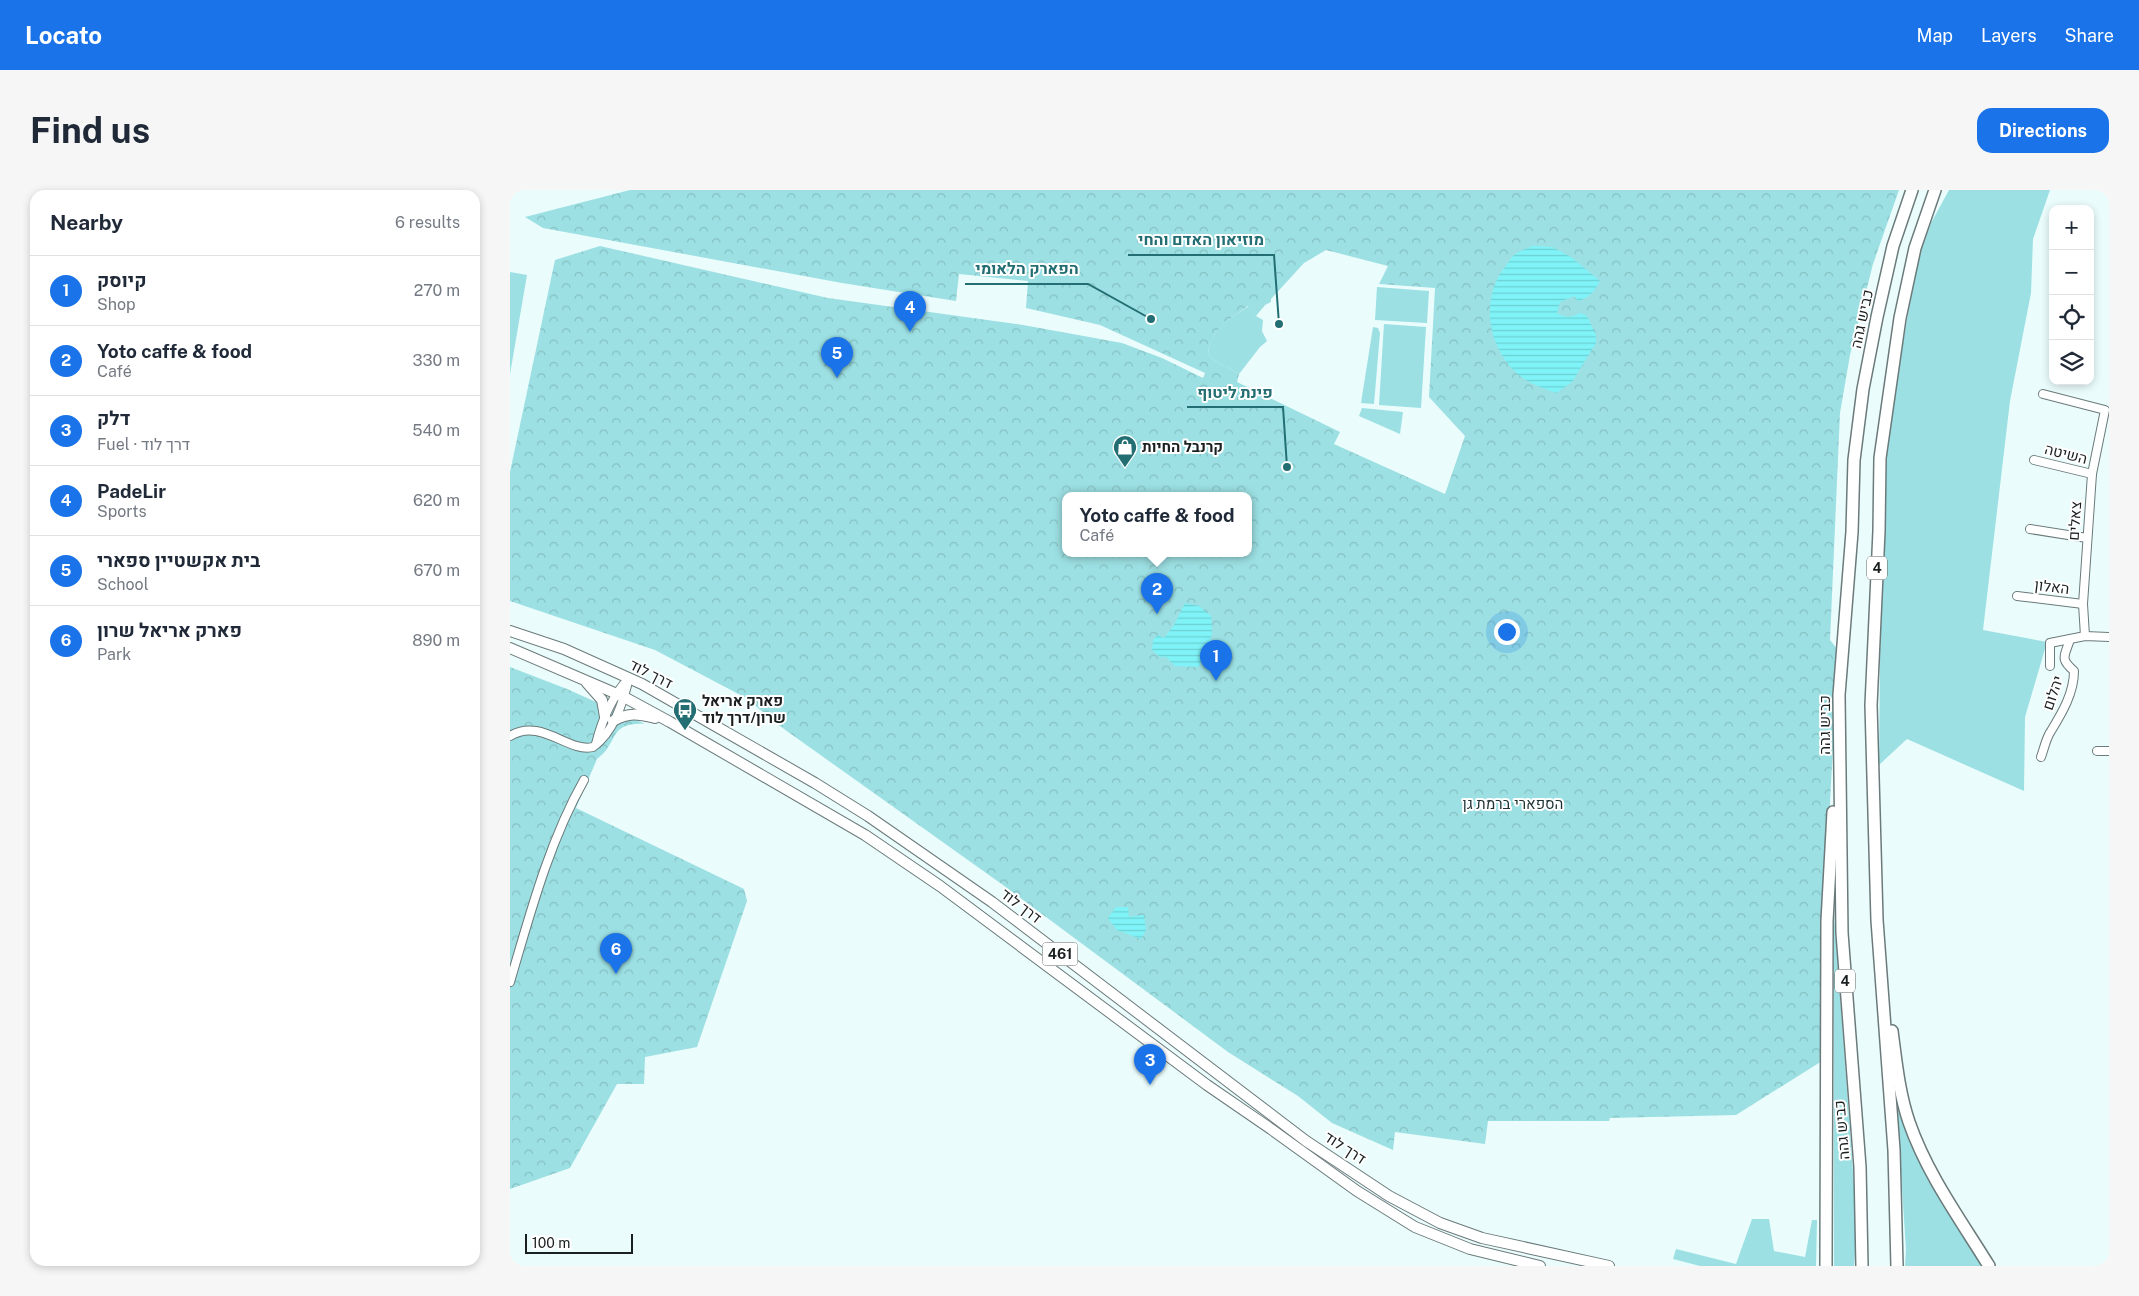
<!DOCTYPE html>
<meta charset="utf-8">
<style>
body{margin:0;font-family:"Public Sans",Heebo,sans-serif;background:#f6f6f7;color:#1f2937}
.controls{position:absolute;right:15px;top:15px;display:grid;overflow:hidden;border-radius:10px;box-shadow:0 2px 8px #0003}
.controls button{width:45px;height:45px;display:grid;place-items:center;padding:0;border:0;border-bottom:1px solid #e0e1e3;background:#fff;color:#1f2937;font:25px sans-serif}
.scale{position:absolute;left:15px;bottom:12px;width:108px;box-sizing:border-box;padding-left:5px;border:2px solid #1a2020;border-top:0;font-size:14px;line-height:18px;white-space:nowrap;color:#1a2020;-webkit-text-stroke:4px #fff;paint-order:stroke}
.you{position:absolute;left:996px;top:441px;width:18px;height:18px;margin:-12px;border:4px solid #fff;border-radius:50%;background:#1a73e8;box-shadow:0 0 0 8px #1a73e833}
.badge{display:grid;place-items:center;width:32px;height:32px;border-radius:50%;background:#1a73e8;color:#fff;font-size:16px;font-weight:700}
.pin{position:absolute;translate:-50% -41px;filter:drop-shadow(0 1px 2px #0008)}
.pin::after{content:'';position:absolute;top:26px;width:18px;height:15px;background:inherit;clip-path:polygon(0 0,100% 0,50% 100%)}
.popup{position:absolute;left:552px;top:302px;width:190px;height:65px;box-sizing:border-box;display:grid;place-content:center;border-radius:10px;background:#fff;filter:drop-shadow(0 1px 4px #0005);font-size:16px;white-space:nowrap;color:#747a83}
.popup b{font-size:19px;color:#1f2937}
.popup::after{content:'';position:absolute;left:50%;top:100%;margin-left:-10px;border:10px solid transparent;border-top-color:#fff}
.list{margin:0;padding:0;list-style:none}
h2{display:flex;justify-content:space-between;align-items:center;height:65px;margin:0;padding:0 20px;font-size:21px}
h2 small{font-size:16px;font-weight:400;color:#747a83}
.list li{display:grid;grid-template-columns:32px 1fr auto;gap:15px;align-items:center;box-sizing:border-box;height:70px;padding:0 20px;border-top:1px solid #e0e1e3}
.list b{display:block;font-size:19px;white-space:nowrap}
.list p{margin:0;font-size:16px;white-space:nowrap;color:#747a83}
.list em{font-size:16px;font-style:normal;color:#747a83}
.icon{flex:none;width:28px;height:28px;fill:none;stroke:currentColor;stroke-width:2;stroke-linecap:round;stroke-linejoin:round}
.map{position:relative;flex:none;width:1599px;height:1076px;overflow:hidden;border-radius:15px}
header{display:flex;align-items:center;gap:30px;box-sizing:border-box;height:70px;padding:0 25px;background:#1a73e8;color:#fff}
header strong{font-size:24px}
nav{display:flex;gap:28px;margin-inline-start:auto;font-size:18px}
.intro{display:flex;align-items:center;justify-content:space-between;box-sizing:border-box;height:120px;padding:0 30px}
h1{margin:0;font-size:35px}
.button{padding:12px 22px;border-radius:15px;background:#1a73e8;color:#fff;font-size:18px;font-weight:700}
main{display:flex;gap:30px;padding:0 30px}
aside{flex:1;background:#fff;border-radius:15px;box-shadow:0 2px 8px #0003}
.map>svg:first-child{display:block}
.green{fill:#9ce0e3}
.park{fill:url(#park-crowns);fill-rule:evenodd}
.water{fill:url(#water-rules)}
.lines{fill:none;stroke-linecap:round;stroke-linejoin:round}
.minor-casing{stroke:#6b7a7b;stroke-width:10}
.major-casing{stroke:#6b7a7b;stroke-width:12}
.highway-casing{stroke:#6b7a7b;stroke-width:14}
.minor{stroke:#fff;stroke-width:8}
.major{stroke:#fff;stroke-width:10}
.highway{stroke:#fff;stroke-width:11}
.labels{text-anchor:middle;stroke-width:4;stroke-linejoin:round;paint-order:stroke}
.shield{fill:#fff;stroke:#5f6363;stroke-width:1}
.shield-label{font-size:14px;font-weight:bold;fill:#1a2020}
.street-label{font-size:15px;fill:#1a2020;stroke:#fff}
.poi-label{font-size:15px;font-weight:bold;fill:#1a2020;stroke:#fff;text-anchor:start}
.park-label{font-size:15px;fill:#1c3132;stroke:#fff}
.leader{fill:none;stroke:#236e72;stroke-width:2}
.callout-dot{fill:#236e72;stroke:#fff;stroke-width:2}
.callout-label{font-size:16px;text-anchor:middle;font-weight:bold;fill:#236e72;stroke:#fff;stroke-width:4;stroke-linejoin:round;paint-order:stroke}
</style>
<header>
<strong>Locato</strong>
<nav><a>Map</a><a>Layers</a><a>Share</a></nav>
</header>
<div class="intro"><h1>Find us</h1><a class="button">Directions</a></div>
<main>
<aside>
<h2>Nearby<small>6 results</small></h2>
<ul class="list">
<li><span class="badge">1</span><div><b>קיוסק</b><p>Shop</p></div><em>270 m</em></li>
<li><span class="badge">2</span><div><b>Yoto caffe &amp; food</b><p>Café</p></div><em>330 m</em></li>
<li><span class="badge">3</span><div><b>דלק</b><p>Fuel · דרך לוד</p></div><em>540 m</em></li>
<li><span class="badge">4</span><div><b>PadeLir</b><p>Sports</p></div><em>620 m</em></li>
<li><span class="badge">5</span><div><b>בית אקשטיין ספארי</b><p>School</p></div><em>670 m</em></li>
<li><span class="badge">6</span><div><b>פארק אריאל שרון</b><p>Park</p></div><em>890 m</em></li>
</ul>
</aside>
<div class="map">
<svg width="1599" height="1076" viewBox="0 0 1599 1076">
<defs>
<pattern id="park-crowns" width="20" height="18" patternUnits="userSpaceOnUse" patternTransform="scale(1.25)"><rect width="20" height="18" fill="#9ce0e3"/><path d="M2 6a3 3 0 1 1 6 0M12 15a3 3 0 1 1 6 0" fill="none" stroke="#86c0c2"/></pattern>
<pattern id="water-rules" width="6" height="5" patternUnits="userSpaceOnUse" patternTransform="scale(1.25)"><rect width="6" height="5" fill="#7ff3f8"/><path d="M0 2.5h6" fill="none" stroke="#6dd0d4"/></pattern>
</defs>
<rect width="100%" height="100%" fill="#eafcfc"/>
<!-- green -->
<g class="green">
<path d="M1439,0h101l-17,49 -2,54 -21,108 -27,229 64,12 -22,75 -1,74 -117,-52 -28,26 2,-206 5,-77v-39l31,-182 14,-38z"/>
<path d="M0,82l17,3 -17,99z"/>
<path d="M867,97l52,4 -2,32 -52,-3z"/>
<path d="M739,116l7,10 7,4 -1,11 5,10 -7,6 -21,27 -27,-15 -4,-5c4,-27 20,-34 41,-48z"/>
<path d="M874,134l42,3 -5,81 -42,-3z"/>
<path d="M863,137l5,1 2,5 -6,71 -13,-1z"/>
<path d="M852,218l41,4 -3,22 -41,-18z"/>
<path d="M1324,724l23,312 -3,40h-20z"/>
<path d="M1385,889l19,61 22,53 47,73h-78l1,-16z"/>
<path d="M1242,1029h17l5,32 31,6 7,-37h5l-1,46h-116l-27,-7 3,-10 60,15z"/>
</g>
<!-- park -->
<g class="park">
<path d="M120,0h1269l-26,74 -23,91 -10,58 -10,227 8,10 -10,191 -6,220 -86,54 -126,3 -1,3h-121l-3,23 -90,-12 -2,18 -61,-27 -34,-27 -70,-44 -225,-167 -226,-161 -31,-26 -91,-48 -145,-49v-129l45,-212 45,-14 228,52 195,27 99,18 40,15 41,20 2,-5 -105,-48 -74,-17 2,-27 -69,-7 -3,27 -114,-18 -299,-55 -18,-11zM816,60l62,16 -9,18 56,4 -6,109 36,39 -20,58 -111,-50 6,-12 -103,-50 2,-8 -27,-15 -4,-5c4,-27 21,-34 40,-48l8,10 9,-11 6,-3v-3l33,-36zM556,305h182v58h-182z"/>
<path d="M0,477l57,22 78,35c-38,-2 -26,20 -48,35l-21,49 168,81 3,12 -50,146 -52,10 -1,27h-27l-47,84 -60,21z"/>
</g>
<!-- water -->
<g class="water">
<path d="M1022,56l20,1 19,10 29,24c-5,10 -11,17 -22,20l-4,-5 -14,6 -3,11c8,5 15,5 23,0l7,3 9,19v8l-24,39 -16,11c-11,-4 -22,-8 -32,-14 -35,-25 -46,-78 -19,-112 3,-4 6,-9 9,-12 6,-4 12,-6 18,-9z"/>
<path d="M675,413l14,3 12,10 1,17 -3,14h-7l-1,16 -3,4 -23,-1 -9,-9h-6l-8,-7 1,-10 5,-5 6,3 10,-13z"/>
<path d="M606,717h12l1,10 15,-2 2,15 -5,9 -24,-9 -9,-12z"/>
</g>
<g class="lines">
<!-- minor casing -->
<g class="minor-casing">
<g id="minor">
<path d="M1533,204l62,16 -13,64 -9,130 2,32"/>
<path d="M1524,270l58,14"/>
<path d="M1520,339l57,9"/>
<path d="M1507,406l66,8"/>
<path d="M1540,476v-23l35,-7 24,1"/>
<path d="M0,546c31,-19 58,17 83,11 21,-15 30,-45 36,-69"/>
<path d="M86,554c6,-24 15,-46 32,-65"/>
<path d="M1587,561h12"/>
<path d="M1531,567c3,-8 5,-19 10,-26 11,-18 23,-38 23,-60 -15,-13 -9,-15 -4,-32"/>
<path d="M0,792c20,-68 39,-140 74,-202"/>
</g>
</g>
<!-- major casing -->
<g class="major-casing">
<g id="major">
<path d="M0,441l54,18 78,35 173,99 53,33 124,86 314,239 83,55 51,27 42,15 127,28"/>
<path d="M0,458l114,49 46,25 195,113 75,51 267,199 64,44 86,62 58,36 55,22 70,17"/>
<path d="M77,493l15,17 3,17"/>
<path d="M103,531c16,-9 25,-7 42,-3"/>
</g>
</g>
<!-- highway casing -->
<g class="highway-casing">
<g id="highway">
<path d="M1382,841c4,30 7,62 17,91 18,52 51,97 80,144"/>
<path d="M1316,1076l1,-345 6,-109"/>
<path d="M1352,1076l-2,-99 -18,-234 -3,-238 13,-163 2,-72 9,-71 14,-72 16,-71 19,-56"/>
<path d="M1387,1076l-3,-116 -17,-230 -6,-215 8,-174 1,-73 20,-140 15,-70 20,-58"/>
</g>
</g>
<!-- minor -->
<use href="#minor" class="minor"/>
<!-- major -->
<use href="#major" class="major"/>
<!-- highway -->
<use href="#highway" class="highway"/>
</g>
<!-- icons -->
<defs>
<g id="shop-pin" transform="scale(1.25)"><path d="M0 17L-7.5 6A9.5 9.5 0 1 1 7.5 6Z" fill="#236e72" stroke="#fff"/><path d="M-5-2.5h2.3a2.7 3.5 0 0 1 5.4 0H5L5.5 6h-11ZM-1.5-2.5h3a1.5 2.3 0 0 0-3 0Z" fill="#fff"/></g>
<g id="bus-pin" transform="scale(1.25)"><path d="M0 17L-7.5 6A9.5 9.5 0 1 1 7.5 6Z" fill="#236e72" stroke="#fff"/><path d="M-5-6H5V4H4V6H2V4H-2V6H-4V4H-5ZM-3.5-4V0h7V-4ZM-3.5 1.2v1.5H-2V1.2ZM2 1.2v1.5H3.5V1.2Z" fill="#fff"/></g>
</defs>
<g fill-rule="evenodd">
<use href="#shop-pin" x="615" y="257"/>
<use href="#bus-pin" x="175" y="520"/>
</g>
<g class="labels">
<!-- shield labels -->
<g class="shield">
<rect x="1357" y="366.5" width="20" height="23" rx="4"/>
<rect x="532.5" y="752.5" width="35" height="23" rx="4"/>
<rect x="1325" y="779.5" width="20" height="23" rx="4"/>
</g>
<g class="shield-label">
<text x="1367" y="383">4</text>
<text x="550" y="769">461</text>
<text x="1335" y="796">4</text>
</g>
<!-- street labels -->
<g class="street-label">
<text transform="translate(1352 129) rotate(-78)" y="5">כביש גהה</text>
<text transform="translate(1556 264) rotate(14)" y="5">השיטה</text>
<text transform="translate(1565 331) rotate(-86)" y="5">צאלים</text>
<text transform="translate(1542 397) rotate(7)" y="5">האלון</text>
<text transform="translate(141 484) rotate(27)" y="5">דרך לוד</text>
<text transform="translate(1543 503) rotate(-71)" y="5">יהלום</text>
<text transform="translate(1315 535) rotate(-90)" y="5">כביש גהה</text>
<text transform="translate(511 716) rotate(37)" y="5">דרך לוד</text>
<text transform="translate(1332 940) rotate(-95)" y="5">כביש גהה</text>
<text transform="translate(835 958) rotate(33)" y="5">דרך לוד</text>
</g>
<!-- poi labels -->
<g class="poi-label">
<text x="632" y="262">קרנבל החיות</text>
<text x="192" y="516">פארק אריאל<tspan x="192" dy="17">שרון/דרך לוד</tspan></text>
</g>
<!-- park labels -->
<g class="park-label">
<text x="1003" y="619">הספארי ברמת גן</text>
</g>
</g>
<!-- callouts -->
<path class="leader" d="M769 134L764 65H618M641 129L578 94H455M777 277L773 217H677"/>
<g class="callout-dot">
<circle cx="769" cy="134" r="5"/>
<circle cx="641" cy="129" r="5"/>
<circle cx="777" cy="277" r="5"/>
</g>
<g class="callout-label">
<text x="691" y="55">מוזיאון האדם והחי</text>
<text x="517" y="84">הפארק הלאומי</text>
<text x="725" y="208">פינת ליטוף</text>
</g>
</svg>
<div class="controls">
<button>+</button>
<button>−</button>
<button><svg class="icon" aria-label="locate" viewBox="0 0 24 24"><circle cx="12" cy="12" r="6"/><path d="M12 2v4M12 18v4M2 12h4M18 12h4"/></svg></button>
<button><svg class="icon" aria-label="layers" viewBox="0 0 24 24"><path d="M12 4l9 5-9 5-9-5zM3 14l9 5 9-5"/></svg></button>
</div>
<div class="scale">100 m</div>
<div class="you"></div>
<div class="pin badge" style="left:706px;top:491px">1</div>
<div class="pin badge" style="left:647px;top:424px">2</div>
<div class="popup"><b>Yoto caffe &amp; food</b>Café</div>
<div class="pin badge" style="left:640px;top:895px">3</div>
<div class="pin badge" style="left:400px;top:142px">4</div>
<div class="pin badge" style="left:327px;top:188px">5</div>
<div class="pin badge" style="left:106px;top:784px">6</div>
</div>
</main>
